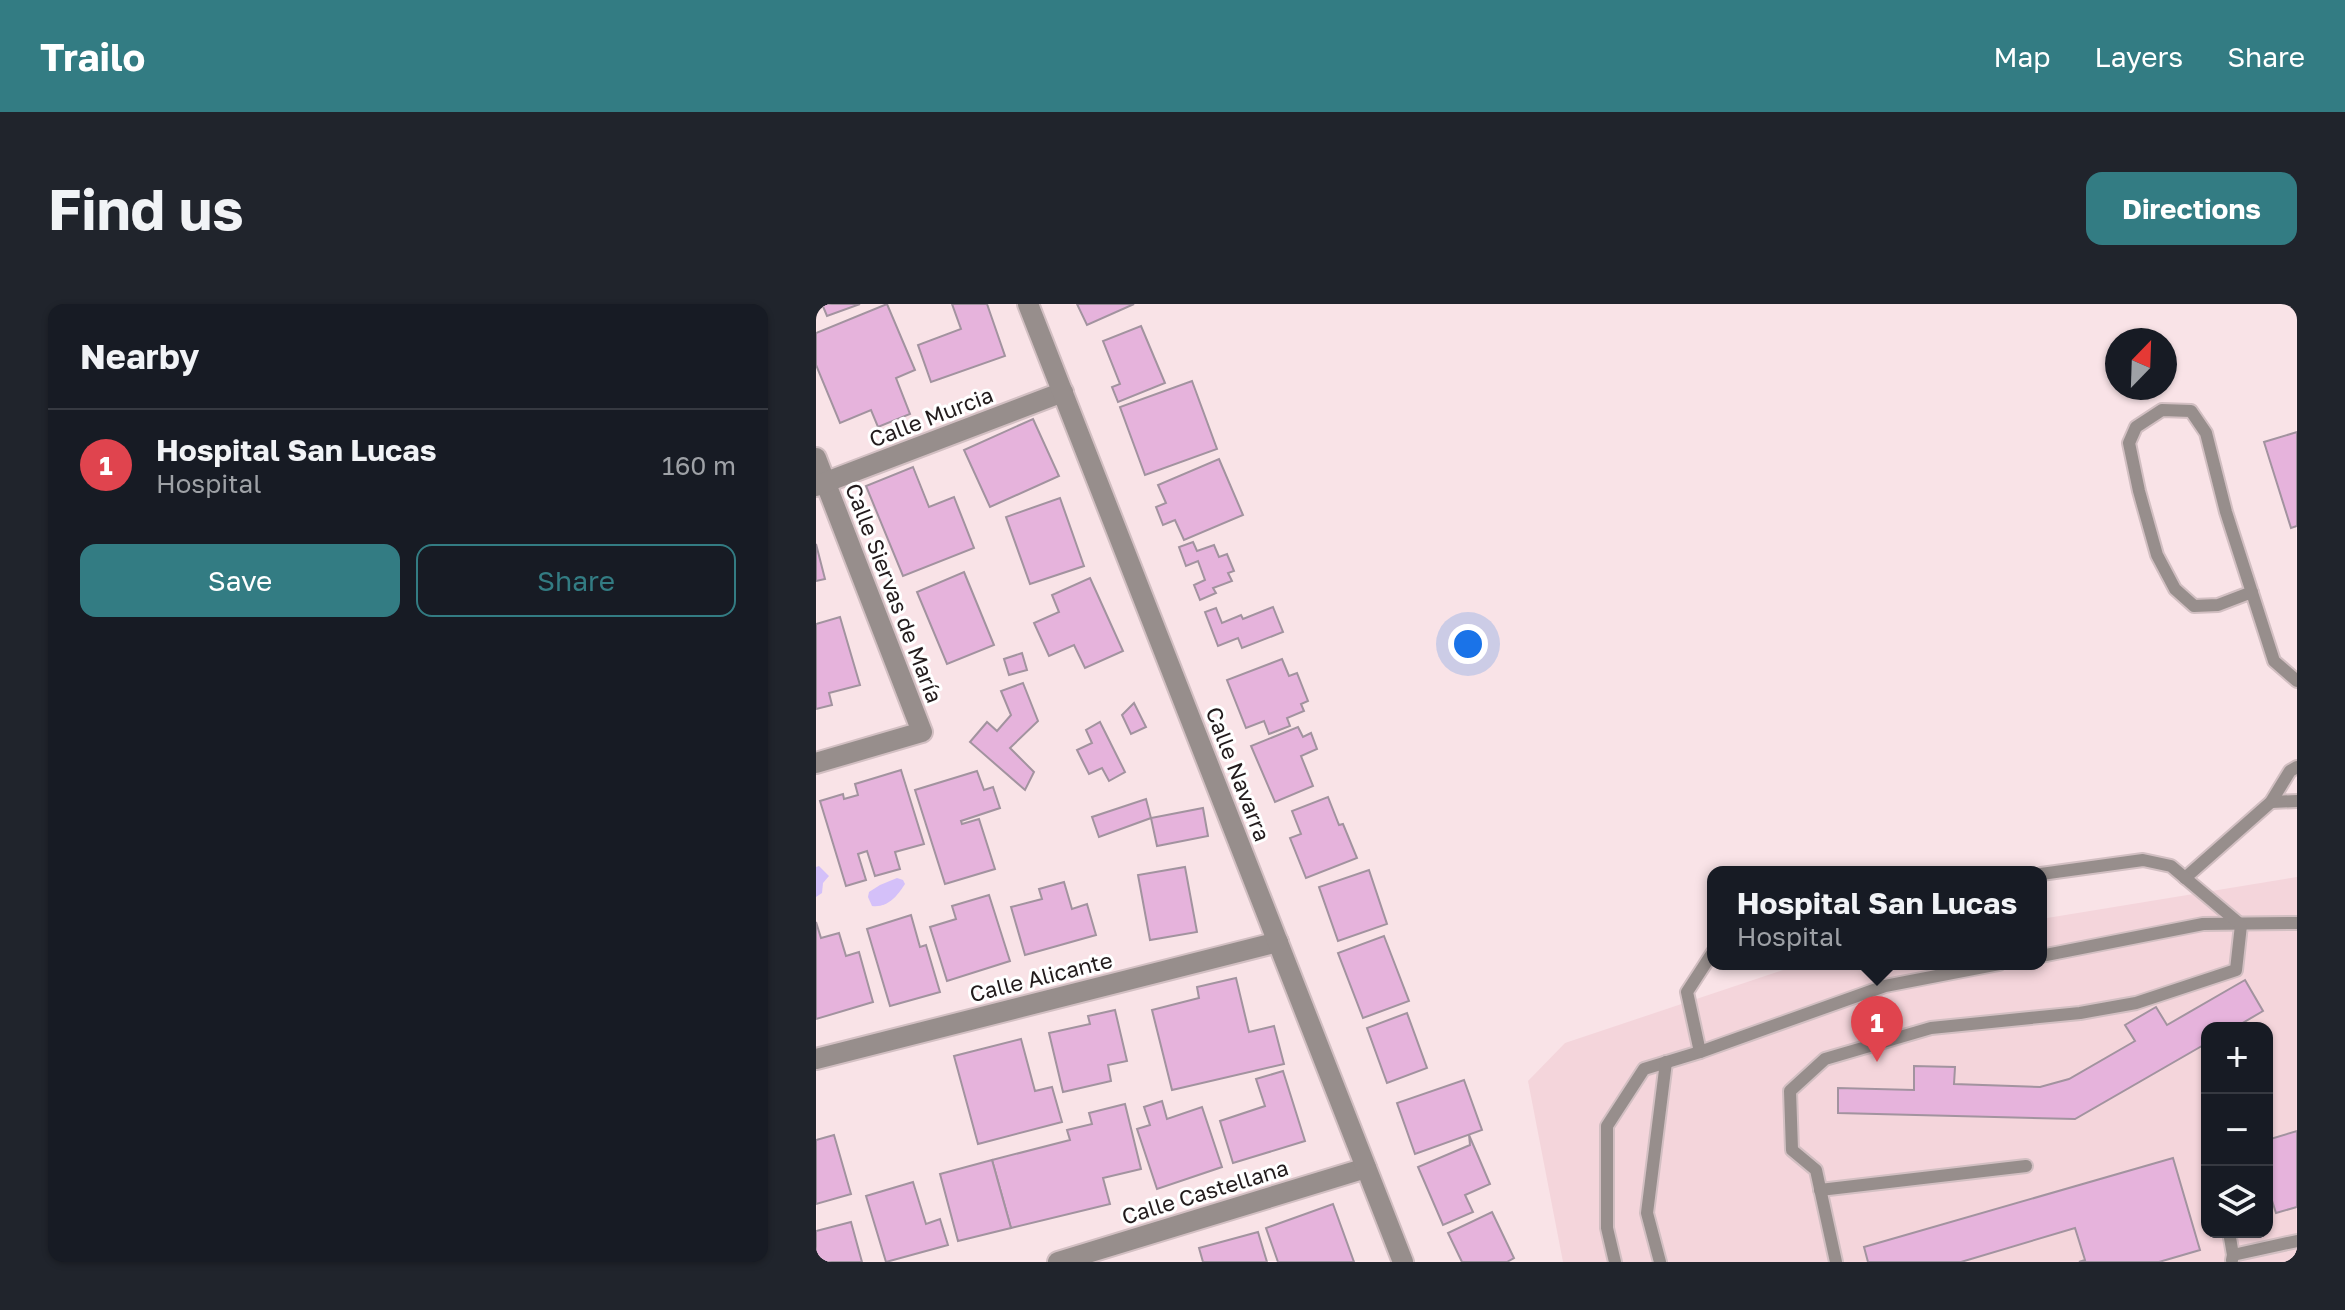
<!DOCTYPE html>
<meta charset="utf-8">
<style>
body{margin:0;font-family:"Golos Text",sans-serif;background:#20242c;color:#f1f3f6}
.controls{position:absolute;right:24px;bottom:24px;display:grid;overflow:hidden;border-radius:16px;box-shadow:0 2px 6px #0004}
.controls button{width:72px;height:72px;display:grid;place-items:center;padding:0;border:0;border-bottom:2px solid #363941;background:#171b24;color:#f1f3f6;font:40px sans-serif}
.compass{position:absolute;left:1289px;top:24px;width:72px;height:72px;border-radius:50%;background:#171b24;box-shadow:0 2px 6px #0004;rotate:23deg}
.you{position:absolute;left:652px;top:340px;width:28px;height:28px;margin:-20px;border:6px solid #fff;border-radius:50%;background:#1a73e8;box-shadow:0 0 0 12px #1a73e833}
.badge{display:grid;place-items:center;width:52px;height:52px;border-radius:50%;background:#337c83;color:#fff;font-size:26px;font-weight:700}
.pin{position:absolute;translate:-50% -66px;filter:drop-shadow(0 2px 4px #0008)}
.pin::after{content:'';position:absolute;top:42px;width:28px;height:24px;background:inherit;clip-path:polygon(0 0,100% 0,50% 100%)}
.popup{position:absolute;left:891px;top:562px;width:340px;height:104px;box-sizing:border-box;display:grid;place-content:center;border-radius:16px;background:#171b24;filter:drop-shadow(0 2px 6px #0005);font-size:26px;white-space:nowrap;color:#9ea1a6}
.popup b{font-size:30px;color:#f1f3f6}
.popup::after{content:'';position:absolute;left:50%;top:100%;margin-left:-16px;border:16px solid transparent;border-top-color:#171b24}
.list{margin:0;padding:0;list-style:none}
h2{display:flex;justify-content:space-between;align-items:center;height:104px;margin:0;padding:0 32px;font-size:34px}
h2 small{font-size:26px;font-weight:400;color:#9ea1a6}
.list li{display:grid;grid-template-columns:52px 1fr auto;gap:24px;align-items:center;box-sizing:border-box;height:112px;padding:0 32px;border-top:2px solid #363941}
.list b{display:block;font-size:30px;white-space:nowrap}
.list p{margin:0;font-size:26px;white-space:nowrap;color:#9ea1a6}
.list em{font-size:26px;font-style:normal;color:#9ea1a6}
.actions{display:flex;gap:16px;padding:24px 32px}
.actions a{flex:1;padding:18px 0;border:2px solid #337c83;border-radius:16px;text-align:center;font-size:28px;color:#337c83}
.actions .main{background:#337c83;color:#fff}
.icon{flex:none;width:44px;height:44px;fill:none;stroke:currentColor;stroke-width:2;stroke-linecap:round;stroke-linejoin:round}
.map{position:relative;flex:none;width:1481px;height:958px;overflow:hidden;border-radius:16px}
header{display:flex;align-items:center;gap:48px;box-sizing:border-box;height:112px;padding:0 40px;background:#337c83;color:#fff}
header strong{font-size:38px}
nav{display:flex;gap:44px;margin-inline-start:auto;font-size:28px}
.intro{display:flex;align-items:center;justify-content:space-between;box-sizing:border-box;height:192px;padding:0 48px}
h1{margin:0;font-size:56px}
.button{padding:20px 36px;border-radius:16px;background:#337c83;color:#fff;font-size:28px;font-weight:700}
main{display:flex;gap:48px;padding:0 48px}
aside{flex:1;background:#171b24;border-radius:16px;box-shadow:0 2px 6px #0004}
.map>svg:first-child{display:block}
.built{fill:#f4d5db;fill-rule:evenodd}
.water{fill:#d4c0f9}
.building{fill:#e6b3dc;stroke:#a2939f;stroke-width:2}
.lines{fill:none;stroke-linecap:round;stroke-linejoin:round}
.service-casing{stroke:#d2bfc2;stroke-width:16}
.minor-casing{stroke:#d2bfc2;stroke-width:24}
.tertiary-casing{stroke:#d2bfc2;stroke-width:24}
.service{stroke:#978e8c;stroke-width:12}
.minor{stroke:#978e8c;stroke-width:20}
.tertiary{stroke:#978e8c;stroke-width:20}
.labels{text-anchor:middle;stroke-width:6;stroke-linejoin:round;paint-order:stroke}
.street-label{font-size:22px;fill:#221b1c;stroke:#fff}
</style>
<header>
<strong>Trailo</strong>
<nav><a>Map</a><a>Layers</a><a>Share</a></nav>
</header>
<div class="intro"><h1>Find us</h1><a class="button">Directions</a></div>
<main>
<aside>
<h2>Nearby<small></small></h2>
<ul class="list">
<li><span class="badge" style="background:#e0444e">1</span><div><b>Hospital San Lucas</b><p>Hospital</p></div><em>160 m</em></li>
</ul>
<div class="actions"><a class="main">Save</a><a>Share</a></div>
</aside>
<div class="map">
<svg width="1481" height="958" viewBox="0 0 1481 958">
<rect width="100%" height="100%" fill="#f9e3e7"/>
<!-- built -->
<path class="built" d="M1481,573v385h-734l-35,-181 37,-38 236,-79h240v-45zM1391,724h60v204h-60z"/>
<!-- water -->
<g class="water">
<path d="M3,562l10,10 -6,7 -1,10 -6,4v-30z"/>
<path d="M81,574l6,2 2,4c-8,12 -17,24 -33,22l-4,-9 1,-5 11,-7z"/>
</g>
<!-- building -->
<g class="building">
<path d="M6,0h38l-33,12z"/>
<path d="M71,0l28,66 -19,8 14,36 -32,13 -7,-17 -31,13 -24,-58v-32z"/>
<path d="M136,0h35l18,52 -74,26 -13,-37 43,-16z"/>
<path d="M261,0h57l-47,21z"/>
<path d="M325,22l24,57 -47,19 -6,-15 8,-3 -17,-43z"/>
<path d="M376,77l25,68 -72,26 -25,-68z"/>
<path d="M217,115l26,57 -69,31 -26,-57z"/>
<path d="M1481,128v94l-6,2 -27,-86z"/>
<path d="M403,155l24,56 -59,25 -9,-20 -12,5 -7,-18 10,-4 -8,-18z"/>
<path d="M97,163l16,40 25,-10 20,51 -71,28 -37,-90z"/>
<path d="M244,194l24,68 -54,18 -24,-67z"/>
<path d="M377,238l4,9 17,-6 5,12 8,-3 7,17 -6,2 4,8 -19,7 3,5 -16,7 -6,-15 11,-5 -7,-19 -12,5 -7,-19z"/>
<path d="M0,240l9,35 -9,2z"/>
<path d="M148,268l30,73 -47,19 -30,-72z"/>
<path d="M274,274l33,73 -38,17 -11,-23 -25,11 -15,-33 25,-11 -7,-17z"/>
<path d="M457,303l10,25 -41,16 -4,-10 -20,8 -13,-34 11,-4 6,15 19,-8 2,4z"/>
<path d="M24,313l20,68 -31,8 3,12 -16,4v-85z"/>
<path d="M206,349l5,17 -18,5 -5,-16z"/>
<path d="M466,355l7,17 8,-3 11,28 -7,3 3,7 -17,7 3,8 -21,8 -5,-13 -18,7 -19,-48z"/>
<path d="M207,379l15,38 -28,27 24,24 -9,18 -55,-48 17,-20 10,9 14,-16 -10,-24z"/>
<path d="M318,399l12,24 -15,7 -9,-19z"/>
<path d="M284,418l25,50 -16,9 -7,-13 -13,6 -12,-24 15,-7 -6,-13z"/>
<path d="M482,423l5,10 8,-4 6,16 -16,7 12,30 -38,16 -24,-56z"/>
<path d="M85,466l23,74 -29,8 5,17 -25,7 -8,-25 -9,3 8,26 -20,6 -26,-85 23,-7 1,5 14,-4 -3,-11z"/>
<path d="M161,467l7,19 9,-3 7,21 -39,13 1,3 17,-5 16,50 -50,15 -30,-94z"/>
<path d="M512,493l11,28 4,-1 14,34 -51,20 -16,-40 11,-4 -9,-23z"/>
<path d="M330,495l5,19 -52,19 -7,-20z"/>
<path d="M387,504l5,28 -51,10 -6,-28z"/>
<path d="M369,563l12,65 -47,8 -12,-65z"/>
<path d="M553,566l18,54 -49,17 -19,-54z"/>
<path d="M248,578l8,27 15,-5 9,31 -71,20 -14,-48 31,-8 -3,-10z"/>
<path d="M173,591l21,66 -63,20 -17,-54 26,-8 -4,-13z"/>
<path d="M95,611l9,32 6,-2 14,47 -50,14 -23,-77z"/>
<path d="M0,618l5,16 18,-5 7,23 13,-4 14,50 -57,17z"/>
<path d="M568,632l25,65 -46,17 -25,-65z"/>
<path d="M420,674l13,54 25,-6 10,38 -112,26 -20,-80 47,-12 -2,-11z"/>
<path d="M1429,676l18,31 -29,17h-27v15l-132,76 -237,-6v-25l76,2v-24l41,1 -1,17 86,3 29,-8 66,-38 -10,-16 31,-18 11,18z"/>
<path d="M299,706l12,51 -19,4 3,16 -48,11 -14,-59 41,-9 -2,-8z"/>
<path d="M591,709l20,55 -40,15 -20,-55z"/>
<path d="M205,735l14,52 17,-4 10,35 -84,22 -24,-88z"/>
<path d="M467,767l22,70 -72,22 -13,-42 45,-15 -9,-27z"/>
<path d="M648,776l18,50 -67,24 -18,-51z"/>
<path d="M346,797l5,18 35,-12 20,60 -65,22 -20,-60 13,-4 -6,-18z"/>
<path d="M309,800l16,65 -38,9 7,26 -99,24 -19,-68 78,-20 -3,-10 25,-6 -3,-11z"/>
<path d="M1481,827v76l-21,6 -9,-28v-45z"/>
<path d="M18,831l17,59 -35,10v-64z"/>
<path d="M653,831l21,49 -25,11 8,17 -30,13 -25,-58 52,-22z"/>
<path d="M1357,854l27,92 -41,12h-80l6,-2 -10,-32 -114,34h-93l-4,-15z"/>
<path d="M176,856l19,68 -53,13 -18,-67z"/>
<path d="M97,878l13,42 14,-5 8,26 -62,17 -20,-66z"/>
<path d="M517,900l21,58h-76l-12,-34z"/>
<path d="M676,908l22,46 -7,4h-45l-14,-29z"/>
<path d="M35,918l11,40h-46v-31z"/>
<path d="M442,928l9,30h-64l-4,-14z"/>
</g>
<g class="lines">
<!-- service casing -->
<g class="service-casing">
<g id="service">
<path d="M1436,288l-34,13 -24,1 -19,-17 -18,-34 -18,-64 -10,-48 7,-16 26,-17 29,1 15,22 20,79 48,149 23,20"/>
<path d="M1455,498l26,-1"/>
<path d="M1369,574l86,-76 19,-31 7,-4"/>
<path d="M1225,652l162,-32 94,-1"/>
<path d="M884,748l-13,-60 26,-40"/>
<path d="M1004,886l206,-24"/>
<path d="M1413,928l4,23 -1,5"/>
<path d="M1417,951l64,-14"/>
<path d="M799,958l-8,-34v-102l37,-57 56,-17 185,-66 114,-22"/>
<path d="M844,958l-13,-49 19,-151"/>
<path d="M1020,958l-20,-92 -24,-20 -2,-59 35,-32 106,-31 149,-15 56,-10 100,-33 5,-45 -70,-59 -28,-6 -102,14"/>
</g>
</g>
<!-- minor casing -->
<g class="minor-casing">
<g id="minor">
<path d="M0,154l106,274 -106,31"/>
<path d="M0,182l247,-94"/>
<path d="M0,755l462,-117"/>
<path d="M242,958l308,-94"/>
</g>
</g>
<!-- tertiary casing -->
<g class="tertiary-casing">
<path id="tertiary" d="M212,0l375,958"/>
</g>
<!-- service -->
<use href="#service" class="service"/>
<!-- minor -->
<use href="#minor" class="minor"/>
<!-- tertiary -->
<use href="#tertiary" class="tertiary"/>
</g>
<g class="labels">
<!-- street labels -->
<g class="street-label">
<text transform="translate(115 113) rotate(-21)" y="8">Calle Murcia</text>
<text transform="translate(78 289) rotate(69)" y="8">Calle Siervas de María</text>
<text transform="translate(422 470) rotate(69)" y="8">Calle Navarra</text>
<text transform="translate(225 673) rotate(-14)" y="8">Calle Alicante</text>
<text transform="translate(389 888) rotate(-17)" y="8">Calle Castellana</text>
</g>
</g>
</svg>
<div class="controls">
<button>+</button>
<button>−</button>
<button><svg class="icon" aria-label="layers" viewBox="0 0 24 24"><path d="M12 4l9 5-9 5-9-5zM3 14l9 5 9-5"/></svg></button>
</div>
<svg class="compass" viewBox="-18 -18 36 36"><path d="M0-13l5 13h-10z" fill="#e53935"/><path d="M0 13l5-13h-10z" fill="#9ea1a6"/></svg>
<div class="you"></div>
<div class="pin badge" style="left:1061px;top:758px;background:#e0444e">1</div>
<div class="popup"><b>Hospital San Lucas</b>Hospital</div>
</div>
</main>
